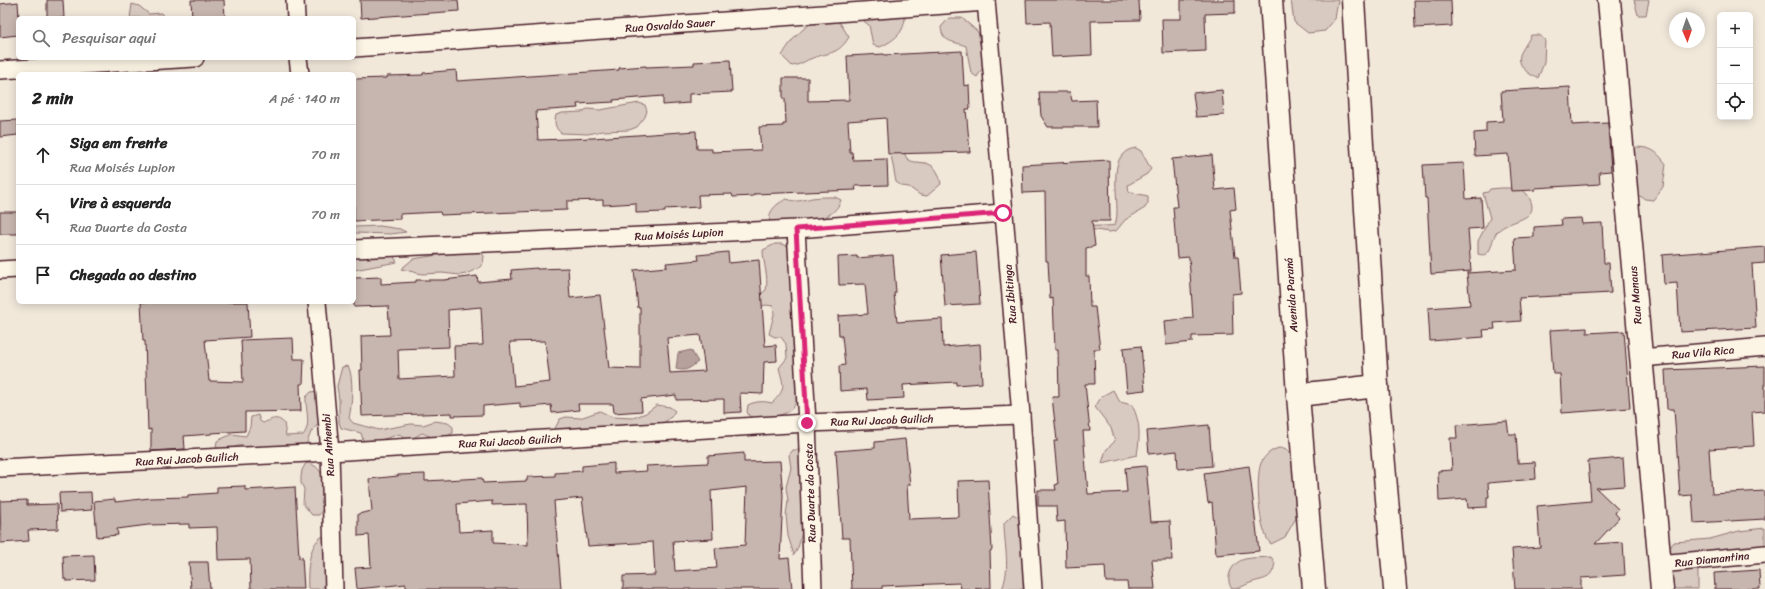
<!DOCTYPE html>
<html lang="pt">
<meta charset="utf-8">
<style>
body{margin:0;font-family:Sriracha,sans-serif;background:#f2f2f2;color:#222}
.controls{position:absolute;right:12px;top:12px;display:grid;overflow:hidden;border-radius:6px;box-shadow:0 2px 10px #0003}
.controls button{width:36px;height:36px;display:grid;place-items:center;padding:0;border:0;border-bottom:1px solid #e0e0e0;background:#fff;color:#222;font:20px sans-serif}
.compass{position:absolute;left:1669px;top:12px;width:36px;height:36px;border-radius:50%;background:#fff;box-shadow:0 2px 10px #0003;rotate:178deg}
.stop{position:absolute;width:12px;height:12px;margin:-9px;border:3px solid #db2777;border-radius:50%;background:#fff}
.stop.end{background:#db2777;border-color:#fff;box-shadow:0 1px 4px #0008}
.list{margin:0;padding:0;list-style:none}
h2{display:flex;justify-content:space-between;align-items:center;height:52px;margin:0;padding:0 16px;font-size:17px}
h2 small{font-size:13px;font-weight:400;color:#767676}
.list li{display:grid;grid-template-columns:26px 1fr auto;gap:12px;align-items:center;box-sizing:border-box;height:60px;padding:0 16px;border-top:1px solid #e0e0e0}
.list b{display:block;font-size:15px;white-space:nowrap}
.list p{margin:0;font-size:13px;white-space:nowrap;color:#767676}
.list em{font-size:13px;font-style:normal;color:#767676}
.icon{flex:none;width:22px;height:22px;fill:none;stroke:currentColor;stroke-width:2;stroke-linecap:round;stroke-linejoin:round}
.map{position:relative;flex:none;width:1765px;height:589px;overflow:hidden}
.search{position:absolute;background:#fff;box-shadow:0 2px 10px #0003;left:16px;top:16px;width:340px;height:44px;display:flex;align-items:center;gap:10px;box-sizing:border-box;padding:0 14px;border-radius:6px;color:#767676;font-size:15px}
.panel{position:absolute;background:#fff;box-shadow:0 2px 10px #0003;left:16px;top:72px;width:340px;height:232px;border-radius:6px}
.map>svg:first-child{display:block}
.green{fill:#d8cac0;stroke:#917476}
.water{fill:#b6a19c;stroke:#8b6d6f}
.building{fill:#c7b6af;stroke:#4a1f2b;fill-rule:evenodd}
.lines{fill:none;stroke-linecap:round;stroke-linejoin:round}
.minor-casing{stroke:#4a1f2b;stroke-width:20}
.tertiary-casing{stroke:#4a1f2b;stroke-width:25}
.secondary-casing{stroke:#4a1f2b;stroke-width:25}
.minor{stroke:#fcf5e5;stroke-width:17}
.tertiary{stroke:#fcf5e5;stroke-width:22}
.secondary{stroke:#fcf5e5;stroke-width:22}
.route{stroke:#db2777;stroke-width:5}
.labels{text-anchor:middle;stroke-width:3;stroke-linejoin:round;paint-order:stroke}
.street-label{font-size:11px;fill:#4a1f2b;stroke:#fcf5e5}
</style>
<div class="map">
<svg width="1765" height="589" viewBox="0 0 1765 589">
<rect width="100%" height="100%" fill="#f1e8da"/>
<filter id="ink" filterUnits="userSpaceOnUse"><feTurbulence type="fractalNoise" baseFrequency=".025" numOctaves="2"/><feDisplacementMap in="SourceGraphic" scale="8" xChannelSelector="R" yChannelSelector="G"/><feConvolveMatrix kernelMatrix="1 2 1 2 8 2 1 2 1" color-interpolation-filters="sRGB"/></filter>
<g filter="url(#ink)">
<!-- green -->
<g class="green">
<path d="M1291,0h47l-3,19 -10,12 -17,2 -14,-11z"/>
<path d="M1634,0h15l-3,15h-8z"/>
<path d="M132,4l7,2 10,8 12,-1 4,5h-35z"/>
<path d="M905,13c1,19 -10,27 -25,34l-7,-2 -4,-20 -11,-8z"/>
<path d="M949,18h13l16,14 6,34 -7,11 -6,-4 -5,-27c-12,-5 -24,-3 -25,-19z"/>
<path d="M838,20l11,17c-11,19 -22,15 -39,22 -7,3 -10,6 -18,7l-10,-10c6,-12 22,-32 36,-35 6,-2 13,-1 20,-1z"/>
<path d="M1531,35h8l6,5 -1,23 -6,15c-9,-3 -21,-12 -18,-23 1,-4 9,-15 11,-20z"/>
<path d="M639,103l6,2 2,6 -2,6 -8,10 -8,3 -27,1 -14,3 -27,-1c-6,-5 -7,-10 -5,-18l6,-2 20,-1 5,-3 13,1z"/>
<path d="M1631,147c19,0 24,2 35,17l-3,23 -10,13 -8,-1 -9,-5z"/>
<path d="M892,148l12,2c3,25 31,-3 37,34l-14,12 -7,-1 -11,-8 -7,-1 -6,-4 -5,-27z"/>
<path d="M1136,148l5,3 10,18 -4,5 -19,11 1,7 19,4v7l-3,5 -20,12 -9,11 -7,1 -28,-4c11,-3 23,-1 34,-3 8,-20 -13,-73 21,-77z"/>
<path d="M1501,188c10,0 23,-1 28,9 13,25 -20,21 -32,35 -7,8 -4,27 -19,22v-13l12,-23 -7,-25 5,-1 2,-3z"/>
<path d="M835,197l6,3c-8,26 -49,22 -71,23 -3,-12 7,-20 17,-24 10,4 15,1 25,-1 7,-1 15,-1 23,-1z"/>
<path d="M380,226l20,3 6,3 -15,2 -37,-1v-6z"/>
<path d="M775,244h7l11,4c-1,23 -2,47 -1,70 1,7 3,12 4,19 1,13 4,56 -1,67 -6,14 -32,14 -45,13l-3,-5 1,-7c8,-4 16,-4 24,-2 14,-14 12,-16 7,-35l8,-10 -1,-14 -5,-7h-6l-6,-3 5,-20 -1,-8 -7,-1 -7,2 2,-13 5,-4c3,-14 -3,-26 -3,-40z"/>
<path d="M463,249l18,3 3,4 -1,7 -4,5 -13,6 -6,1 -18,-2 -20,1 -21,-5 12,-10 37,-6z"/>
<path d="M393,255l4,7 -43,8v-14z"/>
<path d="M348,366c6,10 4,40 1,52l4,5 7,2 19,5 32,-6 12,1 12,-4 13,2 5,4v6c-15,8 -16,6 -31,0l-12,7 -6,-1 -4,-5 -32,10 -5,-4 -2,-7 -20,-5 -2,-6v-22l-2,-14 5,-19z"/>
<path d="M1113,390l7,12 12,3c9,18 8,31 5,50l-35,8 4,-13 9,-9 -4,-13 -16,-21 7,-11z"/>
<path d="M318,391l2,31 -9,10 -6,16 -20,-3 -39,5 -3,-5c-9,1 -18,8 -27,2l1,-6 15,-7 14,2 4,-9 1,-10 7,-2 2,6 3,2c8,-3 13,-8 21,0l2,13 17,-1c9,-10 2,-26 3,-38l5,-5z"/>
<path d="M657,405l13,2 5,4 -4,6 -10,8 -109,9 8,-15 6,-2 14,1 20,-7 12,6 21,1 13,-5z"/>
<path d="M1279,448c8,1 11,4 13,12l7,53 -14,24 -14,7c-12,-11 -16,-65 -10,-81 4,-8 10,-13 18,-15z"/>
<path d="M793,450h6l5,4c0,22 3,85 -10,101l-6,-19 -2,-21 2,-14 -2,-14 5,-19 -2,-13z"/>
<path d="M306,463c19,2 18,22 22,38l-9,14h-7l-9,-11 1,-15 -3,-6v-6l1,-7z"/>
<path d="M1013,514l11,7 1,68h-23c9,-21 2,-44 2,-66z"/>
<path d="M1765,528v34l-59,5 -8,4v18h-29v-40l5,-7 36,-3 29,-8z"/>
<path d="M327,535l1,42 -6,12h-14c-1,-16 0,-51 19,-54z"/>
<path d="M1271,557l4,6c-3,16 -8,15 -22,19 -8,2 -12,7 -21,7 -8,-11 0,-27 13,-30 9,-2 18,-1 26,-2z"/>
</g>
<!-- water -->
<path class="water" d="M691,350l7,12c-8,6 -12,10 -22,7l2,-16z"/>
<!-- building -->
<g class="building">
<path d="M47,0h16l1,18h-17z"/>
<path d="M191,0h33l1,18h-33z"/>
<path d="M360,0h98l1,11 -98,7z"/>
<path d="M1026,0h113l1,20 -49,1 1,34 -40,2 -2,-35 -23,1z"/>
<path d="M1181,0h54v13l-30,1 1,37 -43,2 -1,-34h19z"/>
<path d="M1414,0h37l1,26 -37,2z"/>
<path d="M18,2l1,16 -1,17 -18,2v-33z"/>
<path d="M962,51l2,35 5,-1 1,24h-4l4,43 -82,2 -2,-36 -38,3 2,31h2l1,8 34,-1 1,26 -33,1 1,4 -102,4v2l-21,1 -1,-3 -34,1 1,12 -34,2v3l-29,1v-10l-33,2v-5l-36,1v9l-126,5 -1,-3 -40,2v5l-46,2v-142l33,-1v-2l36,-1v-2l33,-3 1,11 162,-11v-2l27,-2v1l48,-2v-3l36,-2 2,32 -43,2v9l-26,2v-9l-50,4 1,2 -37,2 1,4 -42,3 2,29 55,-2 103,-7 1,18h15v3l49,-2 -2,-23 24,-1v-2h3l-1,-25h-2v-21h25v23l41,-1 -2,-44 37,-2v1z"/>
<path d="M1570,87l2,38 36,-2 3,48 -12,1 1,12 -65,4v2l-24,1 -3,-37 -33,2 -1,-23 12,-1v-10l17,-1 -2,-30z"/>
<path d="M1222,90l2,25 -28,2 -3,-24z"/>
<path d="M1039,92h31l2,9 24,-1 1,27h-49l-7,-11z"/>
<path d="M18,120v15l-18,2v-16z"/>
<path d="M1212,155l3,35 19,-2 2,21 -6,1 5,47h3l3,36 -9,1 1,41 -41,1v6l-26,3 -2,-24 29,-3 -4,-61 -12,1 -4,-51h4l-5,-48z"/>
<path d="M1109,160l1,61h-18l3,25 -9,2v28h3l1,31h5l5,42h-6l1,35h-10l5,47h-7l5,63 39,-2 -2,-24 21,-2 5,56 19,-1 2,39h-20l3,29h-27l-1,-7h-21l-1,-16 -39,2 -1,-47 -8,1 -1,-16h-18v-16h18l-1,-5 3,-1 -4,-43h3l-5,-44h7l-1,-47h-3l-2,-52 -3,1 -2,-38h-2l-1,-69 -22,1 -1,-28z"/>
<path d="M1464,163l2,36 15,-1 2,30 -15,1 3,42 -40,3 -4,-76h-2l-2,-33z"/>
<rect x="0" y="212" width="18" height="22"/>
<path d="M1581,218l1,6 20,-1 2,40h5l2,30 -92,5 2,23 -27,2 1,6 -12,1 1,7 -54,4 -2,-33 42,-3 -3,-32 49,-3 -2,-32 20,-1v-10l28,-2 -1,-6z"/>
<path d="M1765,247v16l-13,1 4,64 -76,4 -3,-49 -13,1 -2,-29z"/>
<path d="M728,252l1,11 30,-3 6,86 11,-1 1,16 -13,1 -1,32 -23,-1 1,19 -17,1v-14l-48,1v-5l-35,4 1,12 -28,2 -1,-9h-35l1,6 -27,3 -1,-8 -31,3v-5l-37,3v9l-31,1v-3l-90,3 -2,-46h2l-1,-34 29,-1 -2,-29 -34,1v-29l27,-1v7l35,-2v-2h28l33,-4 1,6 34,-3 -1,-9 26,-2v1l31,-1 2,30 30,-3 9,73 31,1v-61h-2l-4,-38 33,-3 -1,-4 33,-3 -1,-5zM481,307l2,38 -29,1 1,30 -56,3 -1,-30 51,-2 -1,-37zM700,335l5,36 -35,2 -3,-35zM545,341l5,41 -36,4 -4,-44z"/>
<path d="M976,252l4,52 -35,2 -4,-51z"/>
<path d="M893,255l3,38h-2l3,29 45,-3 1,28 37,-3 2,39 -26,2v-3l-53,3 1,13 -36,2 -1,-11 -27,2 -1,-25 6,-1 -3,-29h-3l-1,-20 30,-2 -3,-30 -26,1 -1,-28 19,-1v2z"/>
<path d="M141,302h107l2,35 -45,3 4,41 34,1 -2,-42 52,-2 1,21h10l-1,25h-3l1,27 -56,1v19l-34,2v1l-27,2 1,13 -34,2v-22l-3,1 -3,-89h-2z"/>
<path d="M1587,328v5l37,-2 6,77 -68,5 -2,-39h-7l-3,-44z"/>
<path d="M1141,346l4,44 -18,2 -4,-44z"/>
<path d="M1765,366v45l-13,1 2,34 -45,3 3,45 53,-3v28l-71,4 -2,-28 -12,1 -6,-87h-7l-2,-39z"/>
<path d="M1507,421l2,13h7l2,29 17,-1 1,17 -48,4 1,14h-2v10l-19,1 -1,-9 -28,2 -1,-30 14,-1 -2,-32h7l-1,-13z"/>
<path d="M1209,425l3,41 -34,3 -1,-18 -28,3 -2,-23z"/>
<path d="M905,439l5,46h-3l2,34 50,-2 -1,-36 30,-1 4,70 -2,1 1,37 -30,1 -1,-6 -78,3v3h-30l-2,-51h-8l-6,-87 39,-3v-6z"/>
<path d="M744,453v9l36,-1 3,35 -3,63 9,-1 3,31h-169v-13l32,-1 -2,-33 -65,4 -6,-48 -28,3 7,88h-155v-5l-49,5 -2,-21 16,-1 -2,-32 -11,1v-22l14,-3 -3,-32 29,-3v-1l27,-1v7l57,-3 1,5 44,-2v-4l28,-1v-3l27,-2v-5l32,-3v10l33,-2 -1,-5 62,-3v-7zM747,487l-2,58 -30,3 2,20 -42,3 -2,-30 40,-2 -2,-48zM492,501v4l35,-1 1,41 -35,-2v-13l-34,2 -2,-28z"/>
<path d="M1623,458l2,28 -29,2 22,21 -3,4 4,5 -24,26 28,-2 2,33 -44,3v11h-66l-3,-40 28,-2 -3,-41 54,-5 -3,-40z"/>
<path d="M1249,466l10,85 -43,4 -4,-53 -4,1 -4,-30z"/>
<path d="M245,486v4l50,-3 4,71 3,-1 2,32h-53l-1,-30 -32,1 -1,-33 -28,1v-4l-41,1 -31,4 1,6 -21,2 -3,-36 21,-2v3l35,-4 38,-1v-2l29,-2v-6z"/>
<path d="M91,492l1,18 -32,2 -1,-19z"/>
<path d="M27,500v5l30,-1 1,25 -30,1 1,11 -28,2 -1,-42z"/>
<path d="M94,555l1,25 -29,1v-2h-2l-1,-23z"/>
<path d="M189,562h19l2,27h-19z"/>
<path d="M1759,570l1,19h-45l-1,-16z"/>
</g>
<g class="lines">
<!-- minor casing -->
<g class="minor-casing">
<g id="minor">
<path d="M295,0l1,18"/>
<path d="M986,0l35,415 12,174"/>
<path d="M354,48l632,-46"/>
<path d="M298,58l2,16"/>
<path d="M0,70l195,-12"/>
<path d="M796,229l11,194 6,166"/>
<path d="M354,249l442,-20 207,-16"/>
<path d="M0,270l18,-1"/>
<path d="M317,302l13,150 4,137"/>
<path d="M1641,358l124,-11"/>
<path d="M0,468l330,-16 477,-29 214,-8"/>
<path d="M1660,564l105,-10"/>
</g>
</g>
<!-- tertiary casing -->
<g class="tertiary-casing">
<path id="tertiary" d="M1609,0l53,589"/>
</g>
<!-- secondary casing -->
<g class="secondary-casing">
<g id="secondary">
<path d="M1271,0l27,395 16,194"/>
<path d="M1353,0l24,386 18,203"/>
<path d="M1298,395l79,-9"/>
</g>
</g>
<!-- minor -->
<use href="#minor" class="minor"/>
<!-- tertiary -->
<use href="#tertiary" class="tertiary"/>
<!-- secondary -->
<use href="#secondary" class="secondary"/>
</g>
</g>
<g class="lines" filter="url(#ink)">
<!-- route -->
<path class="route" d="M807,423l-11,-194 207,-16"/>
</g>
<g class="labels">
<!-- street labels -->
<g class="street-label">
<text transform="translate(670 25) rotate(-4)" y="4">Rua Osvaldo Sauer</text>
<text transform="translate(679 234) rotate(-3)" y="4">Rua Moisés Lupion</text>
<text transform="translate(1010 294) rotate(-95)" y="4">Rua Ibitinga</text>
<text transform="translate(1291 295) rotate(-94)" y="4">Avenida Paraná</text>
<text transform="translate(1635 295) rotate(-95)" y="4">Rua Manaus</text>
<text transform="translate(1703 352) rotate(-5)" y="4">Rua Vila Rica</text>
<text transform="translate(882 420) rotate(-2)" y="4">Rua Rui Jacob Guilich</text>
<text transform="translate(510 441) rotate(-3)" y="4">Rua Rui Jacob Guilich</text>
<text transform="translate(328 445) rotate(-94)" y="4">Rua Anhembi</text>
<text transform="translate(187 459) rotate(-3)" y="4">Rua Rui Jacob Guilich</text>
<text transform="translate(810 493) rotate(-92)" y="4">Rua Duarte da Costa</text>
<text transform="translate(1712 559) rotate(-6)" y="4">Rua Diamantina</text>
</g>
</g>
</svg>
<div class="controls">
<button>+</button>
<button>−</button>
<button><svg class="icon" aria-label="locate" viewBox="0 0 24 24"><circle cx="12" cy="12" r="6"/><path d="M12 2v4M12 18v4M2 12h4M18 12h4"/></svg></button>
</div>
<svg class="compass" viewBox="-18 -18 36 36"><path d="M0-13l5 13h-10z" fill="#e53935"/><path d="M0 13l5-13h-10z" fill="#767676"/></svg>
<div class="stop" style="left:1003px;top:213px"></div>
<div class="stop end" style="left:807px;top:423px"></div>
<div class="search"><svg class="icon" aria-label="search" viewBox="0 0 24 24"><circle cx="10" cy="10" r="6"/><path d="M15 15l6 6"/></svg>Pesquisar aqui</div>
<section class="panel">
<h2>2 min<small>A pé · 140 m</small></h2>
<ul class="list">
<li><svg class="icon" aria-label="ahead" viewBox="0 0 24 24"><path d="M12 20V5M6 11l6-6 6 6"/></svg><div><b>Siga em frente</b><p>Rua Moisés Lupion</p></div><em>70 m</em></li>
<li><svg class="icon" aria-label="left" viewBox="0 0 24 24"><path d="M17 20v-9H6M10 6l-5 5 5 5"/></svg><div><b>Vire à esquerda</b><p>Rua Duarte da Costa</p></div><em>70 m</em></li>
<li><svg class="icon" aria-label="arrive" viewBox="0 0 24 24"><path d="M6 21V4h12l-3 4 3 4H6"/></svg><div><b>Chegada ao destino</b></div></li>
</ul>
</section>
</div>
